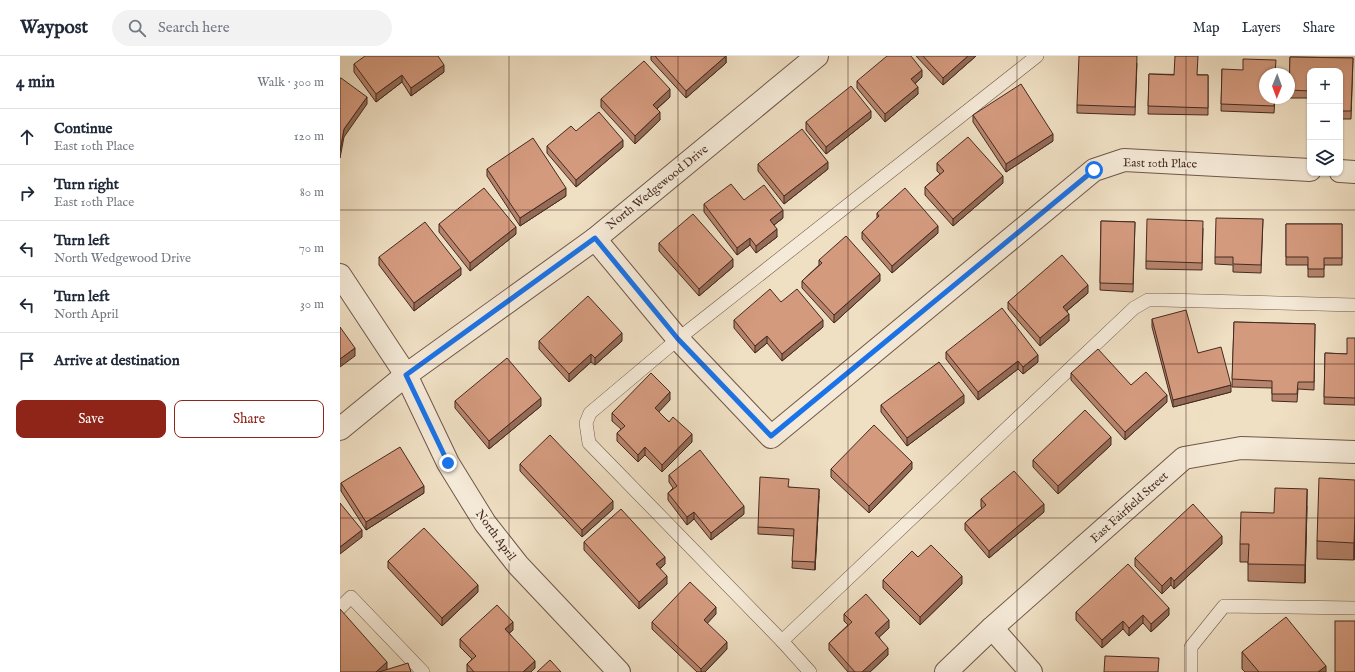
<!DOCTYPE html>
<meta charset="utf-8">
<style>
body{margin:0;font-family:"IM FELL English",serif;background:#f2f2f3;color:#1f2937}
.controls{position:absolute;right:12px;top:12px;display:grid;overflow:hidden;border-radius:8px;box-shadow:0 1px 3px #0004}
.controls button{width:36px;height:36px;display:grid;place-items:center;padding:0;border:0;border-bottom:1px solid #e0e1e3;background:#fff;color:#1f2937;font:20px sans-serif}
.compass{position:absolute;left:919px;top:12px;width:36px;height:36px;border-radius:50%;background:#fff;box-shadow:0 1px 3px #0004;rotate:181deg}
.stop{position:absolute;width:12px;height:12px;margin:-9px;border:3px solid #1a73e8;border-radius:50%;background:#fff}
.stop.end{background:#1a73e8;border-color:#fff;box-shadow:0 1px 4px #0008}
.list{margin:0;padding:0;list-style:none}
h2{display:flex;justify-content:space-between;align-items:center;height:52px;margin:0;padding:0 16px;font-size:17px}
h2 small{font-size:13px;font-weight:400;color:#747a83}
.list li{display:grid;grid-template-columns:26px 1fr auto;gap:12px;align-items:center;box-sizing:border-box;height:56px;padding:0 16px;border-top:1px solid #e0e1e3}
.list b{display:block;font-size:15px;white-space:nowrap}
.list p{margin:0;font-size:13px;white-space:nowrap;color:#747a83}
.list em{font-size:13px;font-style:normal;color:#747a83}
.actions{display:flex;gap:8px;padding:12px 16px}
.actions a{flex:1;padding:9px 0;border:1px solid #8f2418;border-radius:8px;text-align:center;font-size:14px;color:#8f2418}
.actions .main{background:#8f2418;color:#fff}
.icon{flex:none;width:22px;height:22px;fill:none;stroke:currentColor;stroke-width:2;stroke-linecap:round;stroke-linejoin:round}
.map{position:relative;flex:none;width:1015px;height:616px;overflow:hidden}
header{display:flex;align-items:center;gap:24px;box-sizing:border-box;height:56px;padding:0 20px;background:#fff;border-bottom:1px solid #e0e1e3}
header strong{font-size:19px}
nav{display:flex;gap:22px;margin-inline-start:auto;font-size:14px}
.search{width:280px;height:36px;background:#f2f2f3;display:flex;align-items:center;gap:10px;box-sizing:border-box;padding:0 14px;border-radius:22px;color:#747a83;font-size:15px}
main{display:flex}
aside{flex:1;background:#fff}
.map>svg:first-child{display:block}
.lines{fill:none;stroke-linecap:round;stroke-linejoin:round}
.service-casing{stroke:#705749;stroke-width:14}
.minor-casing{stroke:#705749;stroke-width:24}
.service{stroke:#f5ead8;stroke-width:13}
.minor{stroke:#f5ead8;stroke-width:22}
.wall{fill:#b6846c;stroke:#452a20}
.shaded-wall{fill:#946c58;stroke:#452a20}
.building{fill:#d49a7e;stroke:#452a20}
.route{stroke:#1a73e8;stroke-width:5}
.grid{fill:none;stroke:#452a20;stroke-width:1;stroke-opacity:0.55}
.labels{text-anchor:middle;stroke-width:4;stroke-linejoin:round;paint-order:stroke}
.street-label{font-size:12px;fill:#452a20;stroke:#f5ead8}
</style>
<header>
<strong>Waypost</strong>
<div class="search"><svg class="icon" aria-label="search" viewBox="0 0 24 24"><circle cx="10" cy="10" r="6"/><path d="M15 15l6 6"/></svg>Search here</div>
<nav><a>Map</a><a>Layers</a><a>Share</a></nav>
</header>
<main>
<aside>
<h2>4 min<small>Walk · 300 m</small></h2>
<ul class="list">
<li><svg class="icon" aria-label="ahead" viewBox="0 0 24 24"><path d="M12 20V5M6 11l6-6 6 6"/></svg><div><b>Continue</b><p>East 10th Place</p></div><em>120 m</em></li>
<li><svg class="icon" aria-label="right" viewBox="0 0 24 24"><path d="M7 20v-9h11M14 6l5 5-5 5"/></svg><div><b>Turn right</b><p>East 10th Place</p></div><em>80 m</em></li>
<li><svg class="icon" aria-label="left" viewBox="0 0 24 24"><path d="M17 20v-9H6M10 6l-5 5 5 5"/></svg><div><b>Turn left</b><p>North Wedgewood Drive</p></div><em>70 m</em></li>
<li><svg class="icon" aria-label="left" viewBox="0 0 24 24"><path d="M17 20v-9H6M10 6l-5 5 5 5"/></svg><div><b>Turn left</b><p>North April</p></div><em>30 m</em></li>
<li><svg class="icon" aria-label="arrive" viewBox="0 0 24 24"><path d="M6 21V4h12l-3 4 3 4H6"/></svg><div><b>Arrive at destination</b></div></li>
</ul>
<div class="actions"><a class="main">Save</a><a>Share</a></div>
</aside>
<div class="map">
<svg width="1015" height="616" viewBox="0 0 1015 616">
<rect width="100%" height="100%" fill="#efdfc3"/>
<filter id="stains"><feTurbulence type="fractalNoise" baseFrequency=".005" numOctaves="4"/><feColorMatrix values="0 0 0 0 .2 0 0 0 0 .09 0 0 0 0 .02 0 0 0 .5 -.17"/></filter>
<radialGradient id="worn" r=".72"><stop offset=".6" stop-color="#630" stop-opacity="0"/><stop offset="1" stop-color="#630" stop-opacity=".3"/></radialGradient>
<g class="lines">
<!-- service casing -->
<g class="service-casing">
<g id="service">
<path d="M0,552l11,-11 72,75"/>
<path d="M442,585l-193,-198 -3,-20 4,-10 88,-74 359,-283"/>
<path d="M470,616l-28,-31 352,-333 14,-8h15l192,5"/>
<path d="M851,616v-25l33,-41 131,2"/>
</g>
</g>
<!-- minor casing -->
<g class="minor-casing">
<g id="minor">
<path d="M1000,115l15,1"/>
<path d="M255,183l83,100 93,98 323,-267 30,-10 186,10"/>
<path d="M0,219l66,100 42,88 37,60 33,42 101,107"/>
<path d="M0,373l66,-54 189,-136 222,-183"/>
<path d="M652,572l39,44"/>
<path d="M606,616l46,-44 192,-170 57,-10 114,4"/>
</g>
</g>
<!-- service -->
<use href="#service" class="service"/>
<!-- minor -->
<use href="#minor" class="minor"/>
</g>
<!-- wall -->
<g class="wall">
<path d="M311,0h75v7l-40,35 -35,-38z"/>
<path d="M576,0h60l-33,29z"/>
<path d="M950,1l63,1 -2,61h-11v-48h-30v27h-21z"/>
<path d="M797,7l-2,52 -58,-2v-8z"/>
<path d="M14,8l90,8 -33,24 -9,-14 -26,20 -22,-30z"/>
<path d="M882,13l53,29 -1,15 -53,-2z"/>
<path d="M809,18l59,1v40l-60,-1z"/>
<path d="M582,21l-7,7 3,10 -33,28 -28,-34v-7z"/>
<path d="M330,41l-13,12 3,11 -25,24 -34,-37v-8z"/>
<path d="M633,59l80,26 -47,31 -33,-50z"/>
<path d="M531,62l-45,36 -20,-24v-8z"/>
<path d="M236,75l47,16 -47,40 -29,-34v-7z"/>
<path d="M597,107l66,20 -50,43 -28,-31v-8l15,-13 -3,-3z"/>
<path d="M418,108l70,5 -44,35 -26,-33z"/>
<path d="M147,113l79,27 -46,30 -33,-50z"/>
<path d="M404,144l39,18 -9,7 3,12 -21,16 -6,-8 -13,10 -33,-43v-8z"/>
<path d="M537,157l61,20 -46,40 -30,-34v-7l15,-13z"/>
<path d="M923,163l-2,54 -28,-1v-7l-18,-1v-7z"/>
<path d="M761,165l34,1 -2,70 -33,-2z"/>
<path d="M99,168l77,10 -46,37 -31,-39z"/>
<path d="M946,168h56v41h-18v12h-16v-12h-22z"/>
<path d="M863,172l-1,42 -56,-1v-8z"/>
<path d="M319,187l74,24 -34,29 -40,-45z"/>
<path d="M39,201l82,18 -47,36 -35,-46z"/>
<path d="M479,204l61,21 -46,42 -32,-35v-7l17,-16z"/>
<path d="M748,237l-21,18 2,10 -29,25 -32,-37v-7z"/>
<path d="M441,246l42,25 -41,34 -15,-18 -12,10 -21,-25v-8z"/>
<path d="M812,263l46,34 33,39 -58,15 -21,-80z"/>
<path d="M894,266l81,2 -1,66 -16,-1 -1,13 -25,-1v-13l-40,-1z"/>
<path d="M1015,282v67l-31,-1 1,-51 22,1z"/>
<path d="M199,285h83l-27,24 -4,-3 -22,20 -30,-33z"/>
<path d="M606,296l92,10 -15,12 -5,-5 -40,31 -32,-41z"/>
<path d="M731,317l96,29 -42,38 -54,-60z"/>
<path d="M330,344l-12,12 34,30 -30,30 -17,-17 -7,7 -21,-21v-8l4,-4 -9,-8v-8z"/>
<path d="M115,345l86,5 -52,43 -34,-41z"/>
<path d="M624,347l-57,43 -26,-34v-7z"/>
<path d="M771,389l-53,49 -25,-27v-7z"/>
<path d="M180,408l93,45 -31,28 -62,-66z"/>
<path d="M491,413h81l-43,44 -38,-36z"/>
<path d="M329,419l75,39 -33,26 -17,-21 -7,6 -19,-25v-7l5,-5 -4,-6z"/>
<path d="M1015,424l-1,80 -37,-1v-18z"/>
<path d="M1,427l83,10 -58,37 -25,-39z"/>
<path d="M449,431l30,9 -4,74 -23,-2 2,-32 -36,-2v-7z"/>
<path d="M641,443l63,13 -55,46 -24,-28v-7l17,-15 -1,-1z"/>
<path d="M967,450l-2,77 -57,-2v-19h-8v-18l34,-31z"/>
<path d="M244,486l81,22 -5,5 7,15 -28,25 -55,-59z"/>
<path d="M882,488l-48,45 -3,-4 -9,9 -27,-28v-8z"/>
<path d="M578,501l44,27 -42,41 -37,-37v-8z"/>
<path d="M48,505l90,31 -36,34 -54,-58z"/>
<path d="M736,556l93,3 -18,17 -8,-9 -14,13 -6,-7 -21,19 -26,-28z"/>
<path d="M376,558l-9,9 20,26 -22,23h-8l-45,-43v-7z"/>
<path d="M504,558l45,14 -10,9 9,18 -18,17h-22l-19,-22v-7l19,-18 -4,-4z"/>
<path d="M173,574l-4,3 26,35 -4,4h-64v-8l5,-5 -12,-12v-8z"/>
<path d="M902,596l84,20h-81l-3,-3z"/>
</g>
<!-- shaded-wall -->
<g class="shaded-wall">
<path d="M386,0v7l-40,35v-7z"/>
<path d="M628,0h8l-33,29v-7z"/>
<path d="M104,9v7l-33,24v-8z"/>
<path d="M582,14v7l-11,10v-8z"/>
<path d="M62,19v7l-26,20v-8z"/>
<path d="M578,31v7l-33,28v-8z"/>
<path d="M330,33v8l-17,15v-7z"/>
<path d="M27,41v7l-23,33 -4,21v-7l4,-22z"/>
<path d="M531,55v7l-45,36v-7z"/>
<path d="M320,56v8l-25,24v-8z"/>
<path d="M713,78v7l-47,31v-8z"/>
<path d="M283,84v7l-47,40v-7z"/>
<path d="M488,106v7l-44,35v-8z"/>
<path d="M663,120v7l-50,43v-7z"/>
<path d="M226,132v8l-46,30v-8z"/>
<path d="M443,154v8l-13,10v-8z"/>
<path d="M598,170v7l-46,40v-7z"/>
<path d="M176,171v7l-46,37v-8z"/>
<path d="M437,173v8l-21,16v-7z"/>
<path d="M410,182v7l-13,10v-7z"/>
<path d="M393,203v8l-34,29v-7z"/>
<path d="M121,212v7l-47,36v-8z"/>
<path d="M540,218v7l-46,42v-8z"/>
<path d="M748,229v8l-25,21v-7z"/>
<path d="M729,258v7l-29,25v-8z"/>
<path d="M483,264v7l-41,34v-7z"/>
<path d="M282,277v8l-27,24v-7z"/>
<path d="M427,280v7l-12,10v-7z"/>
<path d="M15,292v8l-15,11v-8z"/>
<path d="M251,298v8l-22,20v-8z"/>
<path d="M698,299v7l-15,12v-7z"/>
<path d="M678,305v8l-40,31v-8z"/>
<path d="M891,329v7l-58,15v-7z"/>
<path d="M330,336v8l-15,16v-8z"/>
<path d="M624,339v8l-57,43v-8z"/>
<path d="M827,339v7l-42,38v-8z"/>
<path d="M201,342v8l-52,43v-8z"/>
<path d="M352,378v8l-30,30v-7z"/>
<path d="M771,381v8l-53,49v-8z"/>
<path d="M305,391v8l-7,7v-7z"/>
<path d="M572,406v7l-43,44v-7z"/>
<path d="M84,430v7l-58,37v-8z"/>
<path d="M479,433v7l-4,74v-8z"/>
<path d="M967,433v17l-2,77v-18z"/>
<path d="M273,445v8l-31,28v-7z"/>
<path d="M704,448v8l-55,46v-7z"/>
<path d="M404,450v8l-33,26v-7z"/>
<path d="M354,456v7l-7,6v-8z"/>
<path d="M1015,458v18l-1,28v-17z"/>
<path d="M22,474v7l-22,17v-7z"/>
<path d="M882,480v8l-48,45v-8z"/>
<path d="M325,501v7l-9,8v-8z"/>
<path d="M327,520v8l-28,25v-7z"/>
<path d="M622,520v8l-42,41v-8z"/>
<path d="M831,521v8l-9,9v-8z"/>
<path d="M138,529v7l-36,34v-8z"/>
<path d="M376,551v7l-12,13v-7z"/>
<path d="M829,552v7l-18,17v-8z"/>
<path d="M803,559v8l-14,13v-8z"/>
<path d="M549,564v8l-14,13v-8z"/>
<path d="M783,565v8l-21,19v-8z"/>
<path d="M173,566v8l-8,7v-8z"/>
<path d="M387,586v7l-22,23h-4v-3z"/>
<path d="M548,592v7l-18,17h-8z"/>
<path d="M195,605v7l-4,4h-8z"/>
<path d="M47,606v8l-2,2h-9z"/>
<path d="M986,610v6h-8z"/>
</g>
<!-- building -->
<g class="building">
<path d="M25,0h73l6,9 -33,23 -9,-13 -26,19 -22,-30z"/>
<path d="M315,0h71l-40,35z"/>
<path d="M547,0h24l11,14 -11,9 7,8 -33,27 -28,-33z"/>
<path d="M583,0h45l-25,22z"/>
<path d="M739,0h58l-2,51 -58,-2z"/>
<path d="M835,0h23l-1,19h11v33l-60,-2 1,-32 25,1z"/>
<path d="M950,1l63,1 -2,53h-11v-40h-30v20l-21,-1z"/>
<path d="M903,3l33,1 -1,14h-10v24h9v8l-53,-2 1,-35 21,1z"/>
<path d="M304,5l26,28 -17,16 7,7 -25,24 -34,-37z"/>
<path d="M0,22h1l26,19 -23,32 -4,22z"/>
<path d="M681,28l32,50 -47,30 -33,-49z"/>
<path d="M511,30l20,25 -45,36 -20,-25z"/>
<path d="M259,56l24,28 -47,40 -29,-34 24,-20 5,5z"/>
<path d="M462,73l26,33 -44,34 -26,-32z"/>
<path d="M628,81l35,39 -50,43 -28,-32 19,-16 -7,-8z"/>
<path d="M193,82l33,50 -46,30 -33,-49z"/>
<path d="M391,128l13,16 20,-15 19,25 -13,10 7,9 -21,17 -6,-8 -13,10 -33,-44z"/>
<path d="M144,132l32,39 -46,36 -31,-39z"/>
<path d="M565,132l33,38 -46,40 -30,-34 17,-16 -2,-3z"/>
<path d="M353,158l40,45 -34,30 -40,-46z"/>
<path d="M876,162l47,1 -2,46 -28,-1v-7h-18z"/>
<path d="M807,163l56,2 -1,42 -56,-2z"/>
<path d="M761,165l34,1 -2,62 -33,-1z"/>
<path d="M85,166l36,46 -47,35 -35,-46z"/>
<path d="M946,168h56v34h-18v11h-16v-12h-22z"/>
<path d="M506,180l34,38 -46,41 -32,-34 20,-18 -3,-3z"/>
<path d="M722,199l26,30 -25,22 6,7 -29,24 -32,-36z"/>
<path d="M430,233l11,13 16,-13 26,31 -41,34 -15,-18 -12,10 -21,-26z"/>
<path d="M248,240l34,37 -27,25 -4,-4 -22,20 -30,-33z"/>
<path d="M662,252l36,47 -15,12 -5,-6 -40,31 -32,-40z"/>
<path d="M846,254l12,43 23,-6 10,38 -58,15 -21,-81z"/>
<path d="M894,266l81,2 -1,58h-16l-1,12h-25v-13l-40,-2z"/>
<path d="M0,271l15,21 -15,11z"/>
<path d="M1007,282h8v60l-31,-1 1,-44 22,1z"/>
<path d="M758,293l33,36 15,-13 21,23 -42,37 -54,-59z"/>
<path d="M167,302l34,40 -52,43 -34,-40z"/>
<path d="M599,306l25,33 -57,43 -26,-33z"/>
<path d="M311,317l19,19 -15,16 14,14 4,-5 19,17 -30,31 -17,-18 -7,8 -21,-22 8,-7 -13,-13z"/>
<path d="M745,354l26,27 -53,49 -25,-26z"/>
<path d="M534,369l38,37 -43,44 -38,-37z"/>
<path d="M210,379l63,66 -31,29 -62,-66z"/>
<path d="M60,391l24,39 -58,36 -25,-39z"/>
<path d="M360,394l44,56 -33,27 -17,-21 -7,5 -19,-24 9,-7 -8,-11z"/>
<path d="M674,415l30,33 -55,47 -24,-28 21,-18 -5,-6z"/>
<path d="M420,421l29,2 -1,8 31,2 -4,73 -23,-1 2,-32 -36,-2z"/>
<path d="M979,422l36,2v34l-1,29 -37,-2z"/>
<path d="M935,432l32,1 -2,76 -57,-1 1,-20h-9l1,-32 33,1z"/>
<path d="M0,447l22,27 -22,17z"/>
<path d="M853,448l29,32 -48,45 -3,-4 -9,9 -27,-28z"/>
<path d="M281,453l44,48 -9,7 11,12 -28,26 -55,-60z"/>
<path d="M84,472l54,57 -36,33 -54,-57z"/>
<path d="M591,489l31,31 -42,41 -37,-37 29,-29 6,6z"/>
<path d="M788,508l41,44 -18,16 -8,-9 -14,13 -6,-7 -21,19 -26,-28z"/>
<path d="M350,526l26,25 -12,13 23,22 -26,27 -49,-47z"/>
<path d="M526,538l23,26 -14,13 13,15 -26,24h-7l-26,-29 23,-21 -8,-8z"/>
<path d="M157,549l16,17 -8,7 30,32 -12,11h-49l-7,-8 9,-8 -16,-17z"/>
<path d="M0,553l47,53 -11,10h-36z"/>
<path d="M946,561l40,49 -8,6h-59l-17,-20z"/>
<rect x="995" y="565" width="20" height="51"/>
<path d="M765,600l54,2 -1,14h-54z"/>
<path d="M210,604l11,12h-24z"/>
<path d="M68,607l3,9h-32z"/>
</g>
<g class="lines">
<!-- route -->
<path class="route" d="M108,407l-42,-88 189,-137 83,101 93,97 323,-266"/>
</g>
<!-- grid -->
<path class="grid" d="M169,0v616M338,0v616M508,0v616M677,0v616M846,0v616M0,154h1015M0,308h1015M0,462h1015"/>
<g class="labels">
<!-- street labels -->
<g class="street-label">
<text transform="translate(820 107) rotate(1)" y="4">East 10th Place</text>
<text transform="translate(317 131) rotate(-39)" y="4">North Wedgewood Drive</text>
<text transform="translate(789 451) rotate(-42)" y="4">East Fairfield Street</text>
<text transform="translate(156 479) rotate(54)" y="4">North April</text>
</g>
</g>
<rect width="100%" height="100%" filter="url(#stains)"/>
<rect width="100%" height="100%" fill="url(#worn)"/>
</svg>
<div class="controls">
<button>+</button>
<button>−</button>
<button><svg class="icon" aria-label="layers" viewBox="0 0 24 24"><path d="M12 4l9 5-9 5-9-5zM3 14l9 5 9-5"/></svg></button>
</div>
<svg class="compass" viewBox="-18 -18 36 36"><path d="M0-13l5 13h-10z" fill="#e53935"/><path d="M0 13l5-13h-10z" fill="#747a83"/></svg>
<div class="stop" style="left:754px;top:114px"></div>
<div class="stop end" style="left:108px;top:407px"></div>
</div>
</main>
